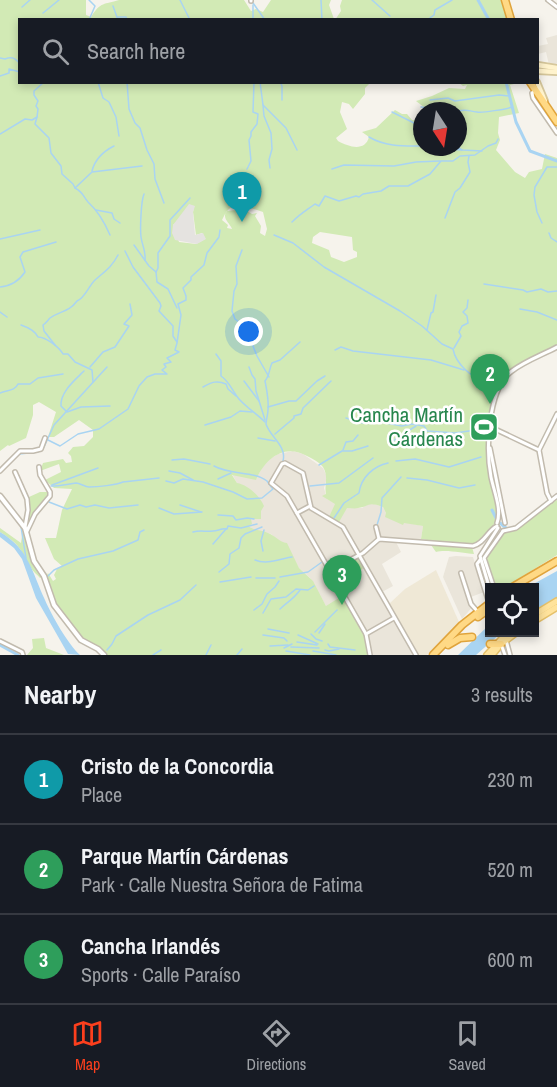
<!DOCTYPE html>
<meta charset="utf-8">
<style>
body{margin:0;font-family:"Archivo Narrow",sans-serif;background:#242831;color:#f1f3f6}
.controls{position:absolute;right:18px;bottom:18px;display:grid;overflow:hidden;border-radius:0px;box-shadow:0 3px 9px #0003}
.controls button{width:54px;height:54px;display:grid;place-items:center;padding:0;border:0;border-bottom:2px solid #363941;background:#171b24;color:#f1f3f6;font:30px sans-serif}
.compass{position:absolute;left:413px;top:102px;width:54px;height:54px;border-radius:50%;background:#171b24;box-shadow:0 3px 9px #0003;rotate:168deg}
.you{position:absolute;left:249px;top:332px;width:21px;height:21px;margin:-15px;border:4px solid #fff;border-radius:50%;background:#1a73e8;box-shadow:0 0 0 9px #1a73e833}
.badge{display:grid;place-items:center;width:39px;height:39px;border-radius:50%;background:#fc3f1d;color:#fff;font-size:20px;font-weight:700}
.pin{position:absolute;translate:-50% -50px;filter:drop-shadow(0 2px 3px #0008)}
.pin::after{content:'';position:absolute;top:32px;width:21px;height:18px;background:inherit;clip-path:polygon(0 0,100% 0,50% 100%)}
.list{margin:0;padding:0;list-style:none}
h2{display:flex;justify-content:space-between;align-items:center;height:78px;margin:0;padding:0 24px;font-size:26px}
h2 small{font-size:20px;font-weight:400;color:#9ea1a6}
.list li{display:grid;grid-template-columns:39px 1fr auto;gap:18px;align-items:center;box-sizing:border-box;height:90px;padding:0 24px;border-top:2px solid #363941}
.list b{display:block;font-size:22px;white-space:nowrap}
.list p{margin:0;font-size:20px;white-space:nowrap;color:#9ea1a6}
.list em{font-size:20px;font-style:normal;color:#9ea1a6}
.icon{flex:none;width:33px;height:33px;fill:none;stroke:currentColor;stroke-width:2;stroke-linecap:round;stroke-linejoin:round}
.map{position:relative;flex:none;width:557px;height:655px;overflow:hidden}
.search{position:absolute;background:#171b24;box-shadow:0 3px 9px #0003;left:18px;right:18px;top:18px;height:66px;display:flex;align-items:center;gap:15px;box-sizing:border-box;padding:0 21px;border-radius:0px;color:#9ea1a6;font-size:22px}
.sheet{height:348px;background:#171b24}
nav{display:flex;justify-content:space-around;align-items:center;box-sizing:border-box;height:84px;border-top:2px solid #363941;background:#171b24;font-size:16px;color:#9ea1a6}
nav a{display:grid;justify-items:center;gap:3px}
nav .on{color:#fc3f1d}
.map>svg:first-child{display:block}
.residential{fill:#eae5da}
.education{fill:#efe8d6}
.green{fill:#d2eab5;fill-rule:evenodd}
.parking{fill:#e5e3e0}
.water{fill:#a9d4f2}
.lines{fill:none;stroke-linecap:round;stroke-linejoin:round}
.stream{stroke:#a9d4f2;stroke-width:1.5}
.canal{stroke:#a9d4f2;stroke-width:3}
.minor-casing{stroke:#c2bbae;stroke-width:6}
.tertiary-casing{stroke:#c2bbae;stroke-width:7}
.secondary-casing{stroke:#d6c79b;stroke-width:8}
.primary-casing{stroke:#e6c16a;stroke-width:8}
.trunk-casing{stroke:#e0a43c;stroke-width:9}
.minor{stroke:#fff;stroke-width:3}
.tertiary{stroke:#fff;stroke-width:4}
.secondary{stroke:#fff3cd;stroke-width:4.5}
.primary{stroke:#ffe39c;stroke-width:5}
.trunk{stroke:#ffd985;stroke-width:6}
.labels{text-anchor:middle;stroke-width:5;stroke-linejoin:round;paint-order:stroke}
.leisure-label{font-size:21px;fill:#27864d;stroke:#fff;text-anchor:end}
</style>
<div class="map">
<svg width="557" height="655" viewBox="0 0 557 655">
<rect width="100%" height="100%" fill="#f6f3ec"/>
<!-- residential -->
<g class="residential">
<path d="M557,35v28l-2,3 -6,-1 -3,-13 -8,2v-8l10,-2 -2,-6z"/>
<path d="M293,451l10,3 20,14 4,9 -3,11 3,11 16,9h19l6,-4h6l9,3 3,6 18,9 19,4 -2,13 9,1 -1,4 -33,-2 5,10 -19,12 11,22 -11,6 35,61 -5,2h-44l-1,-8 -41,-41 -16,-28 -11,-10 -8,-15 -20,-19 -17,-4 -6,-4 -11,-43 -5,-9 24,5 9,-17 13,-8z"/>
<path d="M456,556l17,1 11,35 -13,5 3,8 -12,14 -19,-42 6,-20z"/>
</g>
<!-- education -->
<path class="education" d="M436,570l23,52 -32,33h-9l-29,-51 16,-15z"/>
<!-- green -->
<g class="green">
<path d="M0,0h86v15l5,2c10,-16 13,-12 28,-17h125l7,11 5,-2 7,3 8,-12h60l-2,5 5,14 -314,1v62l355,1h-5l-5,5v6l-12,15 -4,-5 -7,-2 -2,10 7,17 -11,9 2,3c11,6 27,11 31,-4l-7,-5 14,-4 19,-18 7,4h5l5,6h10v27h36v-36h-29l-13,-10 16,-5 17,-8 16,1 2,-4 -4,1 -4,-3h59l-8,2 9,28 -20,4 -1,16 2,7 -4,10 19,22 10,6 4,-6 13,-3 3,-15 12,4v187l-49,27 -9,14 -9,33 -4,33 12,62c-3,10 -13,28 -23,31 -11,2 -42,-4 -54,-6l2,-13 -19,-3 -1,2 -18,-8 1,-4 -3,-6c-17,-6 -13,0 -25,1 -3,1 -7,0 -11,0l-8,14 -10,-5 6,-13 -13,-8 4,-2c-2,-9 3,-17 -3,-27 -4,-5 -10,-8 -16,-11 -22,-13 -42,2 -51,24l-24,-5 5,8c11,2 23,13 27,23l-3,5v8h-10l1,5 -4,2c7,5 13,4 20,7 8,3 11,9 19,10l12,25 14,13 13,25 16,-10 22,39 4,20h-263c-32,-23 -47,-39 -59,-78l2,-4 5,8 3,-2 -2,-4 3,-6 5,-3 -8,-7 -9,-21h11l6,-28 10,-21 -18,-1 -9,-8 16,-8 -2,-8 -19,7 3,-8 20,-4 3,4 6,-1 -1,-6 -3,-3 5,-6 11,-1 9,-9v-7l-14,-10 -25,17h-6l8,-25 -17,-10 -6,3v10l-7,23 -17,8 -1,-1 -8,6zM239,204l24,8 4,17 -2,7 -5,-3 1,-7 -6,-10 2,-3 -5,1 -12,-7 -3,3 -10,1c-6,7 3,12 5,18l-5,-1 1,-3 -6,-5c4,-8 6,-13 17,-16zM194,206l-1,6 3,23 6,-2 3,6 -9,5 -17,-2 -6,-17zM320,232l32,5 1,13 4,2v5l-13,5 -13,-5 -2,-7 -17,-7 1,-6z"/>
<path d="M342,0h159l7,19 -173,1 6,-9 -1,-5z"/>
<path d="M40,492h7v3l-20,30 3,-16 -1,-12z"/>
<path d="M557,500v55l-52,32h-9l-9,-27 1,-5 17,-22 11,-3 34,-27z"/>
<path d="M0,528l21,15 2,-15 9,32 10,17 -2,1c-3,-4 -6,-5 -9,-10 -11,-20 -11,-23 -31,-36z"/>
<path d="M431,545l41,2 2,7c-11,-1 -29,-5 -38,-2z"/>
<path d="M358,558l6,10 -26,14 -5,-11z"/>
<path d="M44,638l2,10 18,7h-37l6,-7 -1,-9z"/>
</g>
<!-- parking -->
<path class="parking" d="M189,204l6,2 -2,6 2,23 8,-2 3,6 -9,5 -22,-4 -3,-7 1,-8z"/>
<!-- water -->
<g class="water">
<path d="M0,532c29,17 32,40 45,68 7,16 23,44 35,55l-12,-1 -32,-56 -14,-39 -8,-11 -14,-11z"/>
<path d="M557,571v26l-22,13 -1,-22 -6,-1z"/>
<path d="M489,625l1,7 11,1 -25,22h-18z"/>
</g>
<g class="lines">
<!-- stream -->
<g class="stream">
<path d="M89,0l6,6 -6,14"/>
<path d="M180,0l10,20"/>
<path d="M321,0l1,20"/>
<path d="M372,0l18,16"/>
<path d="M253,3l12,17"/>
<path d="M113,6l5,14"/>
<path d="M22,7l8,-7"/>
<path d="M43,13l16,-13"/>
<path d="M118,17h8l1,3"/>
<path d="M253,20v-15"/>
<path d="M427,20l7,-5 1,-5 17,-10"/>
<path d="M0,58l5,1c7,-3 10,-1 15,5"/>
<path d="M0,76l9,-3v-4l11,3"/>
<path d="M98,82l5,16 6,4 7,15 3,19"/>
<path d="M127,82l2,27 6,14 5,5 7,22 7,14 1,15 9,24"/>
<path d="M260,82l3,23 23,23 11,22"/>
<path d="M280,82l2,4v14"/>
<path d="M430,100l18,-2 7,3 44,-6 10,1"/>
<path d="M263,105l1,11 7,17 1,16 -3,11 1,8"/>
<path d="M421,107l35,4"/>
<path d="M458,111c10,-2 10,0 19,1 5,1 30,-3 35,-5"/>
<path d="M392,112l30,15"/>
<path d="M37,117l-2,7 14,14 2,15 10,13 1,8 11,10 2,4c8,4 8,8 13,14 10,9 16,19 22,33"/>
<path d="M0,134l25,-15 7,1 5,-3 1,-8 -2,-3 2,-5 -4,-6v-4l10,-9"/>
<path d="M369,137c17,10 35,9 53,9"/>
<path d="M424,147l38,3"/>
<path d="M457,147l5,3 20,1"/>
<path d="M247,169l4,-8 -2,-21 2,-4v-4l6,-8 1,-10 -5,-2 1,-30"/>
<path d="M332,169l12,-4 50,1 22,-4 24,-1"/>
<path d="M92,171c3,-12 12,-20 22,-25"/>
<path d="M75,188l17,-16 50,-6"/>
<path d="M144,194c-3,7 -4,35 -3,43 1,8 5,14 4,23"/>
<path d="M96,210l16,3 2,6 6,4"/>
<path d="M445,218l10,-26 5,-4 10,-16 -2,-10 1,-6"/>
<path d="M292,222c8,-8 15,-12 23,-18l4,2 6,-10 14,5 17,-5 3,1 4,-3 18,-3 8,-5h19l22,-12 11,-13h12l7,-5 15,-1 13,-9 8,-3 2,-4"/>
<path d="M542,223l-5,-11 -3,-17 1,-8 12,-20h10"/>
<path d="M549,233l2,5 6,4"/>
<path d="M274,235l19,8 31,24 76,44 22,15 20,18 11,5c3,16 19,28 33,34l6,-3"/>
<path d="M0,239l40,-9"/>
<path d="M134,245l15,21 7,6 1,10 11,7 9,19"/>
<path d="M242,250l-6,16 1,18 -3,7 -2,20 3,8 8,6 6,11 8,20 12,21"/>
<path d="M125,251l8,16 27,36 1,3 -2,5 14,15v10l4,6"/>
<path d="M156,272l2,-4v-15l12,-17v-16l20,-22"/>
<path d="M484,284l39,6 4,2 14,-3 7,3 9,-1"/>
<path d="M0,287c11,-1 19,-6 25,-15l-5,-15 3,-5 33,-10"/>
<path d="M520,309l17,3 20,8"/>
<path d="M0,312l7,5"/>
<path d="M21,325c6,2 14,6 17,12 8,0 21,10 25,17h5l7,8 17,8 1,12"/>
<path d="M427,330l4,-17 2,-1 3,-17"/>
<path d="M55,345l-11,-14 -1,-6c3,-2 5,-5 7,-7 10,-7 19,-6 27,-17 8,-3 11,-14 18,-21 9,-8 17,-13 23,-25"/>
<path d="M454,348l7,-12 -2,-4 3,-6 6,-3 -1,-7 -4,-4 4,-4 1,-8"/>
<path d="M335,350l6,-3 12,4 78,9 33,10"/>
<path d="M216,354l5,7v15c9,6 11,15 18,23 8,9 18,15 26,23"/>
<path d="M90,367l13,-15 12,-5 14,-21 -5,-2 8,-9 -2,-11"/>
<path d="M249,367l3,8 3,4 1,12 9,29"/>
<path d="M84,371c-9,9 -24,21 -23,35l6,6 14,-5 29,-1"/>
<path d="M244,381l15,20"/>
<path d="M203,387c9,-5 14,-7 23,-3l2,5 8,7"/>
<path d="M0,393c7,-3 15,-2 18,-9h12l8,-6 25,-4"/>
<path d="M268,407l21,-6h7l21,-20 8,-5"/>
<path d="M346,418l17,5 7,-3 32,6 10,-2 12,2 3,5 28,2 21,-3"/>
<path d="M205,425l26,-8 9,-6 12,1"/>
<path d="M275,434l19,-16v-2l7,-2 2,-6 28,-27"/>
<path d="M258,438l17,3"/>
<path d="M48,440l12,6 18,-12 21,-5 29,-20 11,-23 8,-9 8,-3h12l-5,-4 4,-3 -2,-3 7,-2 -4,-4 12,-6 -4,-2 2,-7 4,-28 -3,-11 8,-4v-4l-3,-8 8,-8v-3l13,-12 3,-12 12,-16 1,-7"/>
<path d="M391,443l6,-5h6l5,-7 8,-5"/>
<path d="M44,447l10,-22 53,-58"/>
<path d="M343,450l3,-8 7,-1 5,-6"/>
<path d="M19,454l19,-2"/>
<path d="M172,460l12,-1 26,5"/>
<path d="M283,461c4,-15 -13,-24 -17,-37 0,-4 2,-10 2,-14 1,-10 -1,-19 -3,-29 5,-6 4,-12 7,-18l8,-3 20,-18"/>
<path d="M396,461l19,-2 34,8 32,-10"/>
<path d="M319,465l23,-14h10l16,-5"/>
<path d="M169,471l11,2 13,7"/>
<path d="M407,478l20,2 32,8 16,-3"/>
<path d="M218,479l13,-6"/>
<path d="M166,481l8,2 9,-4 20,3 30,10 14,7 15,-1 11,-9c-2,-2 -4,-5 -6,-8 -13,-10 -37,-6 -53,-15"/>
<path d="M52,485l46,-17"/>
<path d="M51,486c9,0 17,-2 25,-3 4,0 9,4 13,4 9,0 27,-2 34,-5l36,-4"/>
<path d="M310,486l29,-3 34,-25"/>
<path d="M49,502l18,7 13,-4 6,2 9,-2 14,3 29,-3"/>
<path d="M180,505l21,7"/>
<path d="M159,508l15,6 28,-2"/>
<path d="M218,515l15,1 3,4 11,-2 7,1"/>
<path d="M334,518l10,-15 15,-10c2,-16 15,-27 29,-30"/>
<path d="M377,525l4,-13 1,-14 19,-21"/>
<path d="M21,527l5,31"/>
<path d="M193,532c8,-2 12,0 20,-1 5,0 8,-3 14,-2l1,-3 13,2 16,-4"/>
<path d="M213,544l13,-15"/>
<path d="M263,551l-2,-10 3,-11"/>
<path d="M255,560c12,5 24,-1 37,-3"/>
<path d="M219,572l10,-8 1,-10 9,-6 2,-10 4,-4 17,-7"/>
<path d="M47,577l7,-7 24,-11 35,-8 25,-11 2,-8 4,-2"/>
<path d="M280,577l28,-5 14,-10"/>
<path d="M256,578h19"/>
<path d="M220,582l31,-5"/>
<path d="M280,609c7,-7 14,-10 20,-19"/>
<path d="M254,610l8,-6 5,-10 8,-7 4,-6"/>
<path d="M263,613l8,-14 15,-2 10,-8 12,1 6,-4"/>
<path d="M268,629l21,4"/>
<path d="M315,632l22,-22"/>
<path d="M319,633l6,-9"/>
<path d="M311,634l5,5 6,2"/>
<path d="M263,635l21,3 3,3"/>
<path d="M298,635l20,9"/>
<path d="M297,642l20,3"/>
<path d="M328,644l2,3 25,3"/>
<path d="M270,646l18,-1"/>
<path d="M291,647l28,1"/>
<path d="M284,648l8,-4"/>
<path d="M107,650l5,-6 4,-8 32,-21 32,-15 16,-15"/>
<path d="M325,650l4,1 10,-2"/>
<path d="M286,651l24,4"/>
<path d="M313,651l23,4"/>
<path d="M153,655l8,-5"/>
<path d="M206,655l5,-10"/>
<path d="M237,655l5,-6"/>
</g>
<!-- canal -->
<g class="canal">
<path d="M478,0l11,20"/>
<path d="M506,82l10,40 14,29 27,10"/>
<path d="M492,510l4,8"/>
<path d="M500,523l6,5"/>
<path d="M0,645l18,10"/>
</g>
<!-- minor casing -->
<g class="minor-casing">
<g id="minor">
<path d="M548,0l9,7"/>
<path d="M251,1v-1"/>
<path d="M534,91l-2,2 1,5 24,35"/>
<path d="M490,429l7,1 42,20"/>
<path d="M490,448l15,75"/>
<path d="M0,471l20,-20h13l8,-2 4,-11"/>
<path d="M15,472l12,27 1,11 -3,17"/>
<path d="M551,501l-4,-8 -8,-43 18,-36"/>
<path d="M297,513l13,-7"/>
<path d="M497,523c5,-14 -3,-31 -6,-46 -5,-26 -4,-88 21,-106 13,-10 30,-16 45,-24"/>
<path d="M376,527l3,12"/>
<path d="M27,531l8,-17 15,-18v-4l-10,-17 -1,-8"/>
<path d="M503,531l13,-3 41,-32"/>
<path d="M480,560l-3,4 12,39"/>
<path d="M330,571l33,-18 16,-14 94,7c12,-3 14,-15 24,-20"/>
<path d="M461,573l10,31 7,8"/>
<path d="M494,588l-10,-30 19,-27"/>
<path d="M490,590l-10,-34 18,-28"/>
<path d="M366,634l28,-16"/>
<path d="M506,640l4,15"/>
<path d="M0,641l22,11 1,3"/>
<path d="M501,644l4,11"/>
<path d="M370,655l-4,-21 -36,-63 -43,-75 -16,-13 11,-19 3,-1 18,10 8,35 32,19 73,128"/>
</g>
</g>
<!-- tertiary casing -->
<g class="tertiary-casing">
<path id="tertiary" d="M0,496l25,32 9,33 10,15 10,29 27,35 17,9 6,6"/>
</g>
<!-- secondary casing -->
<g class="secondary-casing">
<g id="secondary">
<path d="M538,65l19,3"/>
<path d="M538,71l19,1"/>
<path d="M537,82l8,19"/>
</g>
</g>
<!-- primary casing -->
<g class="primary-casing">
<g id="primary">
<path d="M534,615l23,-14"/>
<path d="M534,621l23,-14"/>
<path d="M487,655l21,-23"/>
<path d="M492,655l9,-11 16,-12"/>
</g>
</g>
<!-- trunk casing -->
<g class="trunk-casing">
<g id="trunk">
<path d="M505,0l6,20"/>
<path d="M530,82l27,40"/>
<path d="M511,588l46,-27"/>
<path d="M478,617l12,-9"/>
<path d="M490,644h11"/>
<path d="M448,645l12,-7 12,-1"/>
<path d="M433,655l29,-30 28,-22"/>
</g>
</g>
<!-- minor -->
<use href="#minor" class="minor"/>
<!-- tertiary -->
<use href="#tertiary" class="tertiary"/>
<!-- secondary -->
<use href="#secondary" class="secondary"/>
<!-- primary -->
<use href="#primary" class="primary"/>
<!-- trunk -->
<use href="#trunk" class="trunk"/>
</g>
<!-- icons -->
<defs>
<g id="stadium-square" transform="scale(1.5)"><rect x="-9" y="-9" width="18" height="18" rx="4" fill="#2e9e5b" stroke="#fff"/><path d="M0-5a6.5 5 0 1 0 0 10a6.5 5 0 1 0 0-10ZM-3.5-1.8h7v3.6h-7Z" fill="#fff"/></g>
</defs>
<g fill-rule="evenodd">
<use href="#stadium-square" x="484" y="427"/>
</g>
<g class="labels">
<!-- leisure labels -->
<g class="leisure-label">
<text x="463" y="422">Cancha Martín<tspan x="463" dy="24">Cárdenas</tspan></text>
</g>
</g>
</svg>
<div class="controls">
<button><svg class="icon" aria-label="locate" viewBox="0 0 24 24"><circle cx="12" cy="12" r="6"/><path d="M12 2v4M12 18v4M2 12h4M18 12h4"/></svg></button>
</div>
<svg class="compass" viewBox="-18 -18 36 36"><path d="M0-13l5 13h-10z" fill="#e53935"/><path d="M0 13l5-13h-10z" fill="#9ea1a6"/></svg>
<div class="you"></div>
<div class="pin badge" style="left:242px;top:222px;background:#0f9aa8">1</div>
<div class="pin badge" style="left:490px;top:404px;background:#2e9e5b">2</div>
<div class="pin badge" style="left:342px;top:605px;background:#2e9e5b">3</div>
<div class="search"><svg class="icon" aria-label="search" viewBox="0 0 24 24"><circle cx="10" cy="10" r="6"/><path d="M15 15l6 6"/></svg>Search here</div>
</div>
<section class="sheet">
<h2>Nearby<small>3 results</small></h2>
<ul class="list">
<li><span class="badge" style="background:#0f9aa8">1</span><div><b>Cristo de la Concordia</b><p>Place</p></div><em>230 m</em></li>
<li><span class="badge" style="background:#2e9e5b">2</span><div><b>Parque Martín Cárdenas</b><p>Park · Calle Nuestra Señora de Fatima</p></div><em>520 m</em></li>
<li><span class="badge" style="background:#2e9e5b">3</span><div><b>Cancha Irlandés</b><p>Sports · Calle Paraíso</p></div><em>600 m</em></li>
</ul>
</section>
<nav>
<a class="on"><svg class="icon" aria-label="map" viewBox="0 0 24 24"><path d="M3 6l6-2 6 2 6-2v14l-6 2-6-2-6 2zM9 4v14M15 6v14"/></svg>Map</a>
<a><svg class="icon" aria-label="directions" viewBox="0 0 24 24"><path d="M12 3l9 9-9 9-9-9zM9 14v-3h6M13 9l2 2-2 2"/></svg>Directions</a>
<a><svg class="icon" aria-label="saved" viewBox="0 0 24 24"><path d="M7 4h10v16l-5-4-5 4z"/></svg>Saved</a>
</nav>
